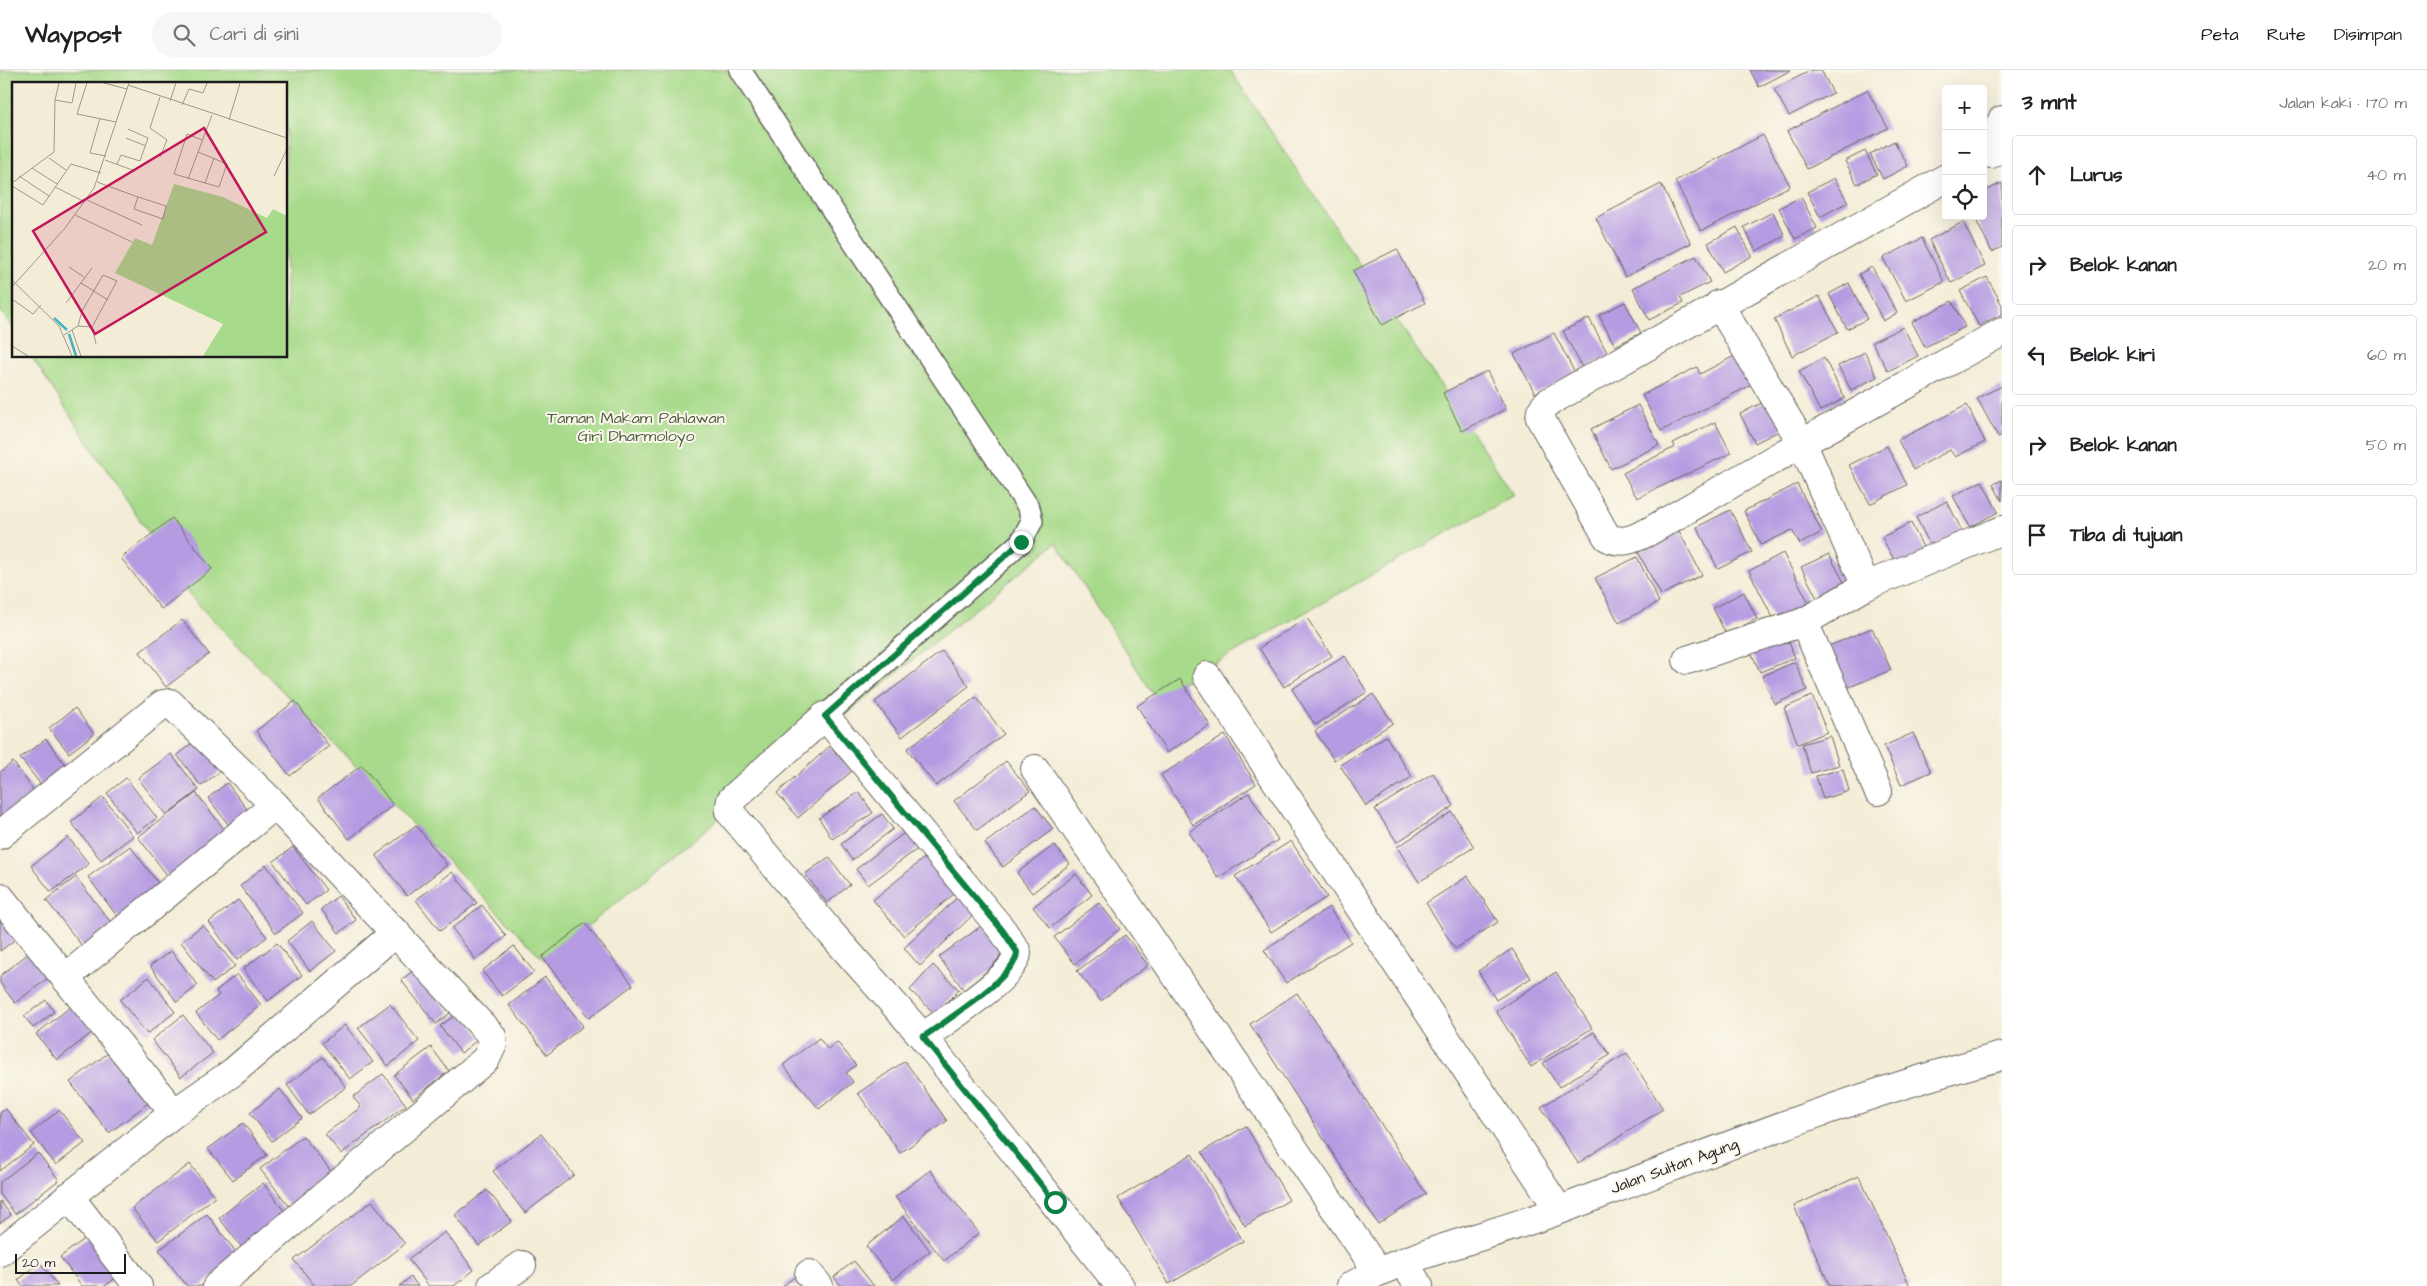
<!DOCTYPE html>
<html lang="id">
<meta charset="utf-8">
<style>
body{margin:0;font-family:"Architects Daughter",sans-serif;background:#f6f6f6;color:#202124}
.controls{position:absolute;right:15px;top:15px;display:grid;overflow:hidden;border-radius:5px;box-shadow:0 5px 20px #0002}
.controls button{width:45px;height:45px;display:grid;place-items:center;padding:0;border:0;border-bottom:1px solid #e0e0e0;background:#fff;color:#202124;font:25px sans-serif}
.scale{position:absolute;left:15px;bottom:12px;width:111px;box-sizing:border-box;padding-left:5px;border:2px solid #1c1c1c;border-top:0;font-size:14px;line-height:18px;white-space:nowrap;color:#1c1c1c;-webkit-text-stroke:4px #fbf7ec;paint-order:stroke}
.stop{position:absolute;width:15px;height:15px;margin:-11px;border:4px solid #0b8043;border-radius:50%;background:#fff}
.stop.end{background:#0b8043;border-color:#fff;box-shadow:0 1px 5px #0008}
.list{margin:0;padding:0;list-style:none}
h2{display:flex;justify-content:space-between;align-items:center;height:65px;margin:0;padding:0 20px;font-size:21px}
h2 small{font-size:16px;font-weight:400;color:#757577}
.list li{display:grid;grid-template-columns:32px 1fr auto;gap:15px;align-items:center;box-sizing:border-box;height:80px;margin:0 10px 10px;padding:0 10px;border:1px solid #e0e0e0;border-radius:5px}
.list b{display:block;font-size:19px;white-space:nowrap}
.list em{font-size:16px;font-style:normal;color:#757577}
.icon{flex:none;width:28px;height:28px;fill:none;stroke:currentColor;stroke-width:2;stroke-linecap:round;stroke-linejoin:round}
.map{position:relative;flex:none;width:2002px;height:1216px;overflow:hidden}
header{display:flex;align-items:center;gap:30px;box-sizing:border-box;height:70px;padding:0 25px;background:#fff;border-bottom:1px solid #e0e0e0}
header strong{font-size:24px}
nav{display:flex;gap:28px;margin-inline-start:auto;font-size:18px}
.search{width:350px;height:45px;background:#f6f6f6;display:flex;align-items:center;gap:12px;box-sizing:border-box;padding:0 18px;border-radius:28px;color:#757577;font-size:19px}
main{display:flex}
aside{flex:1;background:#fff}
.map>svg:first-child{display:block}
.green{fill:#a7da8a;stroke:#627b53}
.building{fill:#b59be2}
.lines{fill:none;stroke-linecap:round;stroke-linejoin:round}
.service-casing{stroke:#67655d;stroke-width:24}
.minor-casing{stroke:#67655d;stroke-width:30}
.secondary-casing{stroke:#67655d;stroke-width:30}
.service{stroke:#fff;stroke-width:21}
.minor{stroke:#fff;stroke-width:28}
.secondary{stroke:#fff;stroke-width:28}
.route{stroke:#0b8043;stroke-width:6}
.labels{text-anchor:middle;stroke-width:4;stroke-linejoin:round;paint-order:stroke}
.park-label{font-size:16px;fill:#4d5e42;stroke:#fbf7ec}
.street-label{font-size:16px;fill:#1c1c1c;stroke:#fbf7ec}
.inset-river{fill:none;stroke:#45b3c0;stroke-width:2.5}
.inset-road{fill:none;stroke:#9d998c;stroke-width:1}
.view{fill:#c2185b;fill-opacity:0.15;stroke:#c2185b;stroke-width:2.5}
.inset-edge{fill:none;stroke:#1c1c1c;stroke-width:2.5}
</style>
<header>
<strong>Waypost</strong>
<div class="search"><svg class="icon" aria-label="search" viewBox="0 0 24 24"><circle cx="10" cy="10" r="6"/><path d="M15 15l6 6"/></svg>Cari di sini</div>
<nav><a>Peta</a><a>Rute</a><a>Disimpan</a></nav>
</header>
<main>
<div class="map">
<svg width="2002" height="1216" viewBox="0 0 2002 1216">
<rect width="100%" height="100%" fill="#fbf7ec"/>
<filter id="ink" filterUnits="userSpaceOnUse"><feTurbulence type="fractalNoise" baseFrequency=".02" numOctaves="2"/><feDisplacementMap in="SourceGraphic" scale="10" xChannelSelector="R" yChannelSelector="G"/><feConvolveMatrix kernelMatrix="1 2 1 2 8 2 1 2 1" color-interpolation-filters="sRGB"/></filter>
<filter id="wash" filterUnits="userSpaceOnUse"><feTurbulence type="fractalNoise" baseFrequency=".0096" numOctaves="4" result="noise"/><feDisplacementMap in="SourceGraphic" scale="20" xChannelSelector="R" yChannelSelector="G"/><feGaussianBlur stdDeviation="1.12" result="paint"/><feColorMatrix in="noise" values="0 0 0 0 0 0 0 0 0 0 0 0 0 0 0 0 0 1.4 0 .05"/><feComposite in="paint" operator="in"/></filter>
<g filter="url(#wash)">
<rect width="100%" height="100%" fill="#f3edd7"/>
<!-- green -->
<path class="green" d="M0,0h1230l284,425 -359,202 -99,-154 -511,418 -355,-365 -159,-240h255v-272h-272v246l-14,-20z"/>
<g id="blocks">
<!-- building -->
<g class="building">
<path d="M1750,0h41l-32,17z"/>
<path d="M1812,0h9l12,23 -44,23 -15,-27z"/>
<path d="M1867,20l21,38 -81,41 -20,-38z"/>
<path d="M1763,65l27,51 -89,45 -26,-50z"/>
<path d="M1894,71l14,25 -25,13 -13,-25z"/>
<path d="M1865,81l12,23 -20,10 -12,-23z"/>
<path d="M1834,108l14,24 -28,15 -13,-25z"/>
<path d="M2002,113v64l-10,5 -18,-36h9v-24z"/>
<path d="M1661,114l30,59 -66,34 -29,-59z"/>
<path d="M1801,127l16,31 -22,11 -16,-31z"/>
<path d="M1773,142l12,24 -29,15 -12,-24z"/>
<path d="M1963,152l22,44 -34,17 -22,-43z"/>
<path d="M1737,157l15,29 -29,16 -15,-29z"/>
<path d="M1922,168l22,44 -38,19 -23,-43z"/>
<path d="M1397,179l28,54 -43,22 -29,-54z"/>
<path d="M1696,186l14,26 -30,15 3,6 -34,17 -16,-32z"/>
<path d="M1872,197l25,46 -14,8 -24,-47z"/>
<path d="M1987,207l15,28v9l-23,12 -19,-35z"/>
<path d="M1849,213l18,36 -20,10 -18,-35z"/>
<path d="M1819,226l19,36 -46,24 -18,-37z"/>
<path d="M1952,231l13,26 -40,20 -13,-25z"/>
<path d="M1625,232l16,31 -26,13 -16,-31z"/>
<path d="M1589,248l20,38 -26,13 -20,-38z"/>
<path d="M1903,257l15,29 -30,15 -16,-29z"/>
<path d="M1554,263l21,40 -40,20 -21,-39z"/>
<path d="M1865,282l12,25 -26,13 -13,-24z"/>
<path d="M1740,283l15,30 -94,48 -19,-36 55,-28 3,7z"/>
<path d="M1824,288l21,40 -25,13 -21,-40z"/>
<path d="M1487,301l19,38 -44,22 -19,-38z"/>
<path d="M2002,316v49l-4,2 -21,-39z"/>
<path d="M1771,328l16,29 -32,16 -15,-29z"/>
<path d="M1638,335l21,40 -48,24 -20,-40z"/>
<path d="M1967,335l18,37 -30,15 -5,-7 -37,20 -15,-30z"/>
<path d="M1715,352l16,31 -94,45 -14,-25 52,-26 -2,-4z"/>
<path d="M1887,376l20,39 -37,19 -21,-39z"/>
<path d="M2002,410v21l-9,-17z"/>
<path d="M1982,411l16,31 -28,15 -17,-31z"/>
<path d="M1797,414l25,48 -22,12 -8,-14 -31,15 -17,-34z"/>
<path d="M1947,431l15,30 -31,16 -15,-30z"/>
<path d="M1730,440l22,42 -34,17 -21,-42z"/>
<path d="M172,448l40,51 -51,40 -40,-51z"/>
<path d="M1911,453l16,32 -28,15 -17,-33z"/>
<path d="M1679,461l23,44 -41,20 -23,-43z"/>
<path d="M1783,483l26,50 -35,17 -25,-49z"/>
<path d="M1829,484l18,34 -28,14 -18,-35z"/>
<path d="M1637,487l22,45 -40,21 -24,-45z"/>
<path d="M1744,522l13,27 -31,15 -13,-26z"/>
<path d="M1307,548l25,38 -48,31 -25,-39z"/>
<path d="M182,550l27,34 -43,33 -26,-35z"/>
<path d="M1872,558l19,42 -44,18 -18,-42z"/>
<path d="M1787,567l8,21 -35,14 -9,-20z"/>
<path d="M942,581l27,35 -67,51 -27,-35z"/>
<path d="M1345,586l22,36 -52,33 -23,-36z"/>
<path d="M1795,592l12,28 -32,14 -13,-28z"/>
<path d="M1180,609l30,46 -43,28 -30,-47z"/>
<path d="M1373,624l20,29 -59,37 -19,-29z"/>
<path d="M1812,626l15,36 -29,12 -14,-36z"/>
<path d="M976,627l28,37 -68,52 -29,-37z"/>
<path d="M295,631l34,45 -39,30 -34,-45z"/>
<path d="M75,638l19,26 -25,19 -20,-25z"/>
<path d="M1913,663l18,39 -30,13 -17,-39z"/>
<path d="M1225,665l31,49 -63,41 -32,-50z"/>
<path d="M1386,666l26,41 -46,29 -26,-41z"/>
<path d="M1830,666l9,29 -28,8 -9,-29z"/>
<path d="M46,669l21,28 -25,19 -22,-28z"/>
<path d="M197,669l25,31 -21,16 -24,-31z"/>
<path d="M830,676l22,25 -54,47 -21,-25z"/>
<path d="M171,684l28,36 -33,25 -28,-37z"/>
<path d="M1006,691l24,30 -53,39 -23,-29z"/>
<path d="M13,692l22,30 -35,32v-52z"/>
<path d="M362,695l31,40 -44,34 -31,-41z"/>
<path d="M1843,699l6,22 -26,8 -7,-23z"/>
<path d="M1433,703l21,33 -57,36 -22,-33z"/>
<path d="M126,708l31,40 -20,15 -30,-40z"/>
<path d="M227,713l26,34 -19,15 -26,-34z"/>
<path d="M859,722l14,21 -41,26 -13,-21z"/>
<path d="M196,723l36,46 -58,45 -36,-47z"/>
<path d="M1249,723l29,47 -60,38 -29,-46z"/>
<path d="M103,727l30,39 -32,24 -30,-38z"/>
<path d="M1035,736l18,23 -50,38 -18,-24z"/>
<path d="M1452,742l22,35 -55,35 -22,-35z"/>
<path d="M882,744l11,15 -41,31 -11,-16z"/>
<path d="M416,755l31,40 -40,31 -31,-41z"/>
<path d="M907,761l13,16 -52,38 -12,-16z"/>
<path d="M68,767l21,27 -38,28 -20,-26z"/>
<path d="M1291,771l36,56 -56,35 -36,-56z"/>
<path d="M1054,775l16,19 -38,29 -15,-20z"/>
<path d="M130,776l35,46 -42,32 -35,-47z"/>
<path d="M293,777l33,43 -20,15 -33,-43z"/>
<path d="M930,783l30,36 -56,47 -31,-36z"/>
<path d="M829,787l21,28 -23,18 -22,-29z"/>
<path d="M266,795l37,48 -27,20 -36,-47z"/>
<path d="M452,802l25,31 -37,28 -24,-31z"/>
<path d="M1076,804l16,21 -42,33 -17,-21z"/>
<path d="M1468,806l30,46 -43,27 -29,-46z"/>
<path d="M76,807l39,51 -29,23 -40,-51z"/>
<path d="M961,824l16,17 -57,55 -16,-18z"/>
<path d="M338,826l18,24 -17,13 -18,-24z"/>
<path d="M238,830l29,37 -30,23 -28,-38z"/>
<path d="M1099,833l21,26 -45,35 -21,-27z"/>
<path d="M482,835l24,31 -30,24 -24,-32z"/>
<path d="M1329,837l22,35 -65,41 -22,-33z"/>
<path d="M0,842l20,24 -20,15z"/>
<path d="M312,851l24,30 -26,20 -23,-30z"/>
<path d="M585,853l48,62 -44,33 -47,-61z"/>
<path d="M984,854l25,32 -45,34 -25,-33z"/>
<path d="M203,855l32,41 -22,17 -32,-41z"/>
<path d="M1125,865l23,30 -47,36 -24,-30z"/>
<path d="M277,873l25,32 -34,26 -25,-32z"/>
<path d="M514,876l20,26 -32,24 -20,-25z"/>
<path d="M1512,879l19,29 -35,22 -18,-29z"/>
<path d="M33,880l19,25 -37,28 -15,-20v-7z"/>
<path d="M171,881l27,34 -21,17 -27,-36z"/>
<path d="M933,895l26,25 -24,24 -25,-24z"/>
<path d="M416,899l34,44 -14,11 -35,-44z"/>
<path d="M1556,902l36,56 -61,39 -35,-56z"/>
<path d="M237,904l24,31 -44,35 -21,-27 23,-18 -3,-4z"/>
<path d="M149,907l26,35 -28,22 -27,-34z"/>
<path d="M545,907l38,49 -36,29 -38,-50z"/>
<path d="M1297,923l129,201 -48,30 -128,-200z"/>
<path d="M46,930l8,12 -21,16 -9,-12z"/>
<path d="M390,934l29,37 -31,25 -30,-38z"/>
<path d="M73,935l21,26 -37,29 -21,-26z"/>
<path d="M461,941l20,26 -20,16 -21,-27z"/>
<path d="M183,945l30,38 -32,24 -29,-37z"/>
<path d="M345,955l28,37 -23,17 -28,-36z"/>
<path d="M1594,962l16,23 -51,32 -16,-24z"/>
<path d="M819,968l9,12 9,-8 19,23 -10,8 7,9 -34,27 -36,-44z"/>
<path d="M431,977l18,24 -36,28 -19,-24z"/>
<path d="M112,980l39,51 -42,32 -39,-51z"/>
<path d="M1627,983l36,56 -85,54 -37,-56z"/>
<path d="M323,987l23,30 -37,28 -22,-30z"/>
<path d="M905,991l42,60 -47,32 -42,-60z"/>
<path d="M383,1004l23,31 -65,49 -16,-20 36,-27 -8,-10z"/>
<path d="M280,1019l22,29 -30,23 -22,-28z"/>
<path d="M6,1039l28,36 -34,26v-58z"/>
<path d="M59,1040l26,33 -29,22 -25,-32z"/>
<path d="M243,1053l24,32 -34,25 -25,-31z"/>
<path d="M1246,1056l43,74 -44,26 -43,-74z"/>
<path d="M541,1064l33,41 -49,38 -32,-42z"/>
<path d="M303,1066l30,38 -43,33 -30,-38z"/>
<path d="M38,1083l21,27 -44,34 -15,-20v-12z"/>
<path d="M1192,1084l51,87 -74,43 -51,-86z"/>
<path d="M190,1094l25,33 -57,44 -26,-33z"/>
<path d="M930,1100l49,63 -35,28 -49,-64z"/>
<path d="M1859,1106l51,110h-80l-36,-80z"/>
<path d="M263,1113l25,33 -44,34 -25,-32z"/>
<path d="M487,1120l25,31 -33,25 -24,-31z"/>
<path d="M0,1131l11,14 -11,8z"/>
<path d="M372,1131l33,43 -54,42h-36l-21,-26z"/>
<path d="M207,1144l32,42 -38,30h-14l-28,-36z"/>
<path d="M904,1146l26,35 -37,29 -27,-34z"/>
<path d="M445,1162l29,38 -20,16h-25l-21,-27z"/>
<path d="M90,1165l31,39 -16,12h-23l-22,-29z"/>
<path d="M854,1191l20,25h-33l-7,-9z"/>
<path d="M40,1193l18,23h-36l-4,-6z"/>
<path d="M798,1204l9,12h-24z"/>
<path d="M411,1207l7,9h-19z"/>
</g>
</g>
</g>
<g filter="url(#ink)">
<use href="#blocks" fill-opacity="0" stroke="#67655d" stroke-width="1"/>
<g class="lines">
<!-- service casing -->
<g class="service-casing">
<path id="service" d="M740,0l289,438 3,13 -11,21 -196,174"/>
</g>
<!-- minor casing -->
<g class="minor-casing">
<g id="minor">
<path d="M1991,84l11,-34"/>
<path d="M1946,108l-399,225 -6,8 -1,7 67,119c15,8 26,2 41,-5l154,-89 200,-111"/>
<path d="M1719,234l83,139 64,143"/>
<path d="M1804,552l74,169"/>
<path d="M1687,590l117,-38 62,-36 136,-56"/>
<path d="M1207,606l352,534"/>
<path d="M1035,699l343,503"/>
<path d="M0,765l163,-131 7,-1 105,102 217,231 1,8 -7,15 -269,227"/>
<path d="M0,827l174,216"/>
<path d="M65,908l210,-173"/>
<path d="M923,967l-93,-105 -101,-121 2,-11 94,-84 178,215 14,21c1,23 -75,71 -94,85l197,249"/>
<path d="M69,1126l69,90"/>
<path d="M0,1182l174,-139 59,-41 163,-140"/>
<path d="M1403,1192l16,24"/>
<path d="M809,1204l10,12"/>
<path d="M492,1216l30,-21"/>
</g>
</g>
<!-- secondary casing -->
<g class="secondary-casing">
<path id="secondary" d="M1351,1216l27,-14 25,-10c52,-19 106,-33 157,-52 146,-56 291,-114 442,-154"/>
</g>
<!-- service -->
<use href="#service" class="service"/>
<!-- minor -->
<use href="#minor" class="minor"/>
<!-- secondary -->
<use href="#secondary" class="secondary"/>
</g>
</g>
<g class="lines" filter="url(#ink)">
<!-- route -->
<path class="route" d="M1021,472l-196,174 178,215 14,21c1,23 -74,71 -94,85l132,165"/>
</g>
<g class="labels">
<!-- park labels -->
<g class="park-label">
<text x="636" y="353">Taman Makam Pahlawan<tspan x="636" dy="18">Giri Dharmoloyo</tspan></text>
</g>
<!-- street labels -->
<g class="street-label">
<text transform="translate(1674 1095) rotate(-20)" y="6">Jalan Sultan Agung</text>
</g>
</g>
<!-- overview -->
<g transform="translate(12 12)">
<rect width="275" height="275" fill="#f3edd7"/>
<path d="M162,102l49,13 44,21 6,-9 14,7v140h-84l20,-32 -108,-51 20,-35 17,7z" fill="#a7da8a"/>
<path class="inset-river" d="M42,236l13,12M57,252l7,22"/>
<path class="inset-road" d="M75,1l-10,31 39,8M92,1l23,6M116,3l159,53M148,15l-10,31 17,12 -7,17M43,18l17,3 4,-20M158,19l6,-18M170,23l7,-16 14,4 4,-10M88,36l-10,35 16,3M217,38l11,-37M114,56l20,8M186,70l29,12 -8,23 -45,-13 13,-40 15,6M37,76l17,12M93,78l30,11M105,82l4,-9 19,6 8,-23 -20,-9M20,86l25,16M7,94l30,20M262,94l13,-27M176,97l24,-64M85,100l41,15 -4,12 29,10 3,-13 -28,-9M0,101l42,-31 1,-52 4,-17M193,101l9,-25M0,104l31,19 28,-41 30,9M43,105l30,15M75,118l55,25M63,133l57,27M57,185l15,10M0,198l47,46 13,30M69,201l27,17M0,205l53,-59 29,-40 35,-105M0,217l21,15 8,-9M54,221l26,-35M80,245l4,17M60,248l9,26M52,253l14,-9 4,-15 21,-36 14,6 -25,46 -14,-1M0,264l16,10"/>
<path class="view" d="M192,46l62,104 -171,102 -62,-103z"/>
<rect width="275" height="275" class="inset-edge"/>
</g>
</svg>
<div class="controls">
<button>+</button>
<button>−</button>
<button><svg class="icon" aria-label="locate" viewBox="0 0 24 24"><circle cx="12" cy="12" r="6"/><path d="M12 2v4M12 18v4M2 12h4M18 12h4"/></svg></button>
</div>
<div class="scale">20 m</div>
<div class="stop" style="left:1055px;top:1132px"></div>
<div class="stop end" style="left:1021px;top:472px"></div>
</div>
<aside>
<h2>3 mnt<small>Jalan kaki · 170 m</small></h2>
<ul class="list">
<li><svg class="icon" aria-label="ahead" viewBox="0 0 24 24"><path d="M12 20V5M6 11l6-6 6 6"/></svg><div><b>Lurus</b></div><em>40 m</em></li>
<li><svg class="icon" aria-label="right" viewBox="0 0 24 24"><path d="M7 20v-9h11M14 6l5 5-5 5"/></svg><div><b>Belok kanan</b></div><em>20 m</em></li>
<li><svg class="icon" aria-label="left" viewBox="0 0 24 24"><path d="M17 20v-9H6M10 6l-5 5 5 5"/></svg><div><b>Belok kiri</b></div><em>60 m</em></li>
<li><svg class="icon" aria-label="right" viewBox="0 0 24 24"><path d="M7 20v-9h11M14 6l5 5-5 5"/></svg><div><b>Belok kanan</b></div><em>50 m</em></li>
<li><svg class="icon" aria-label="arrive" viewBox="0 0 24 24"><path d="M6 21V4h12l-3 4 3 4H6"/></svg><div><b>Tiba di tujuan</b></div></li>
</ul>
</aside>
</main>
